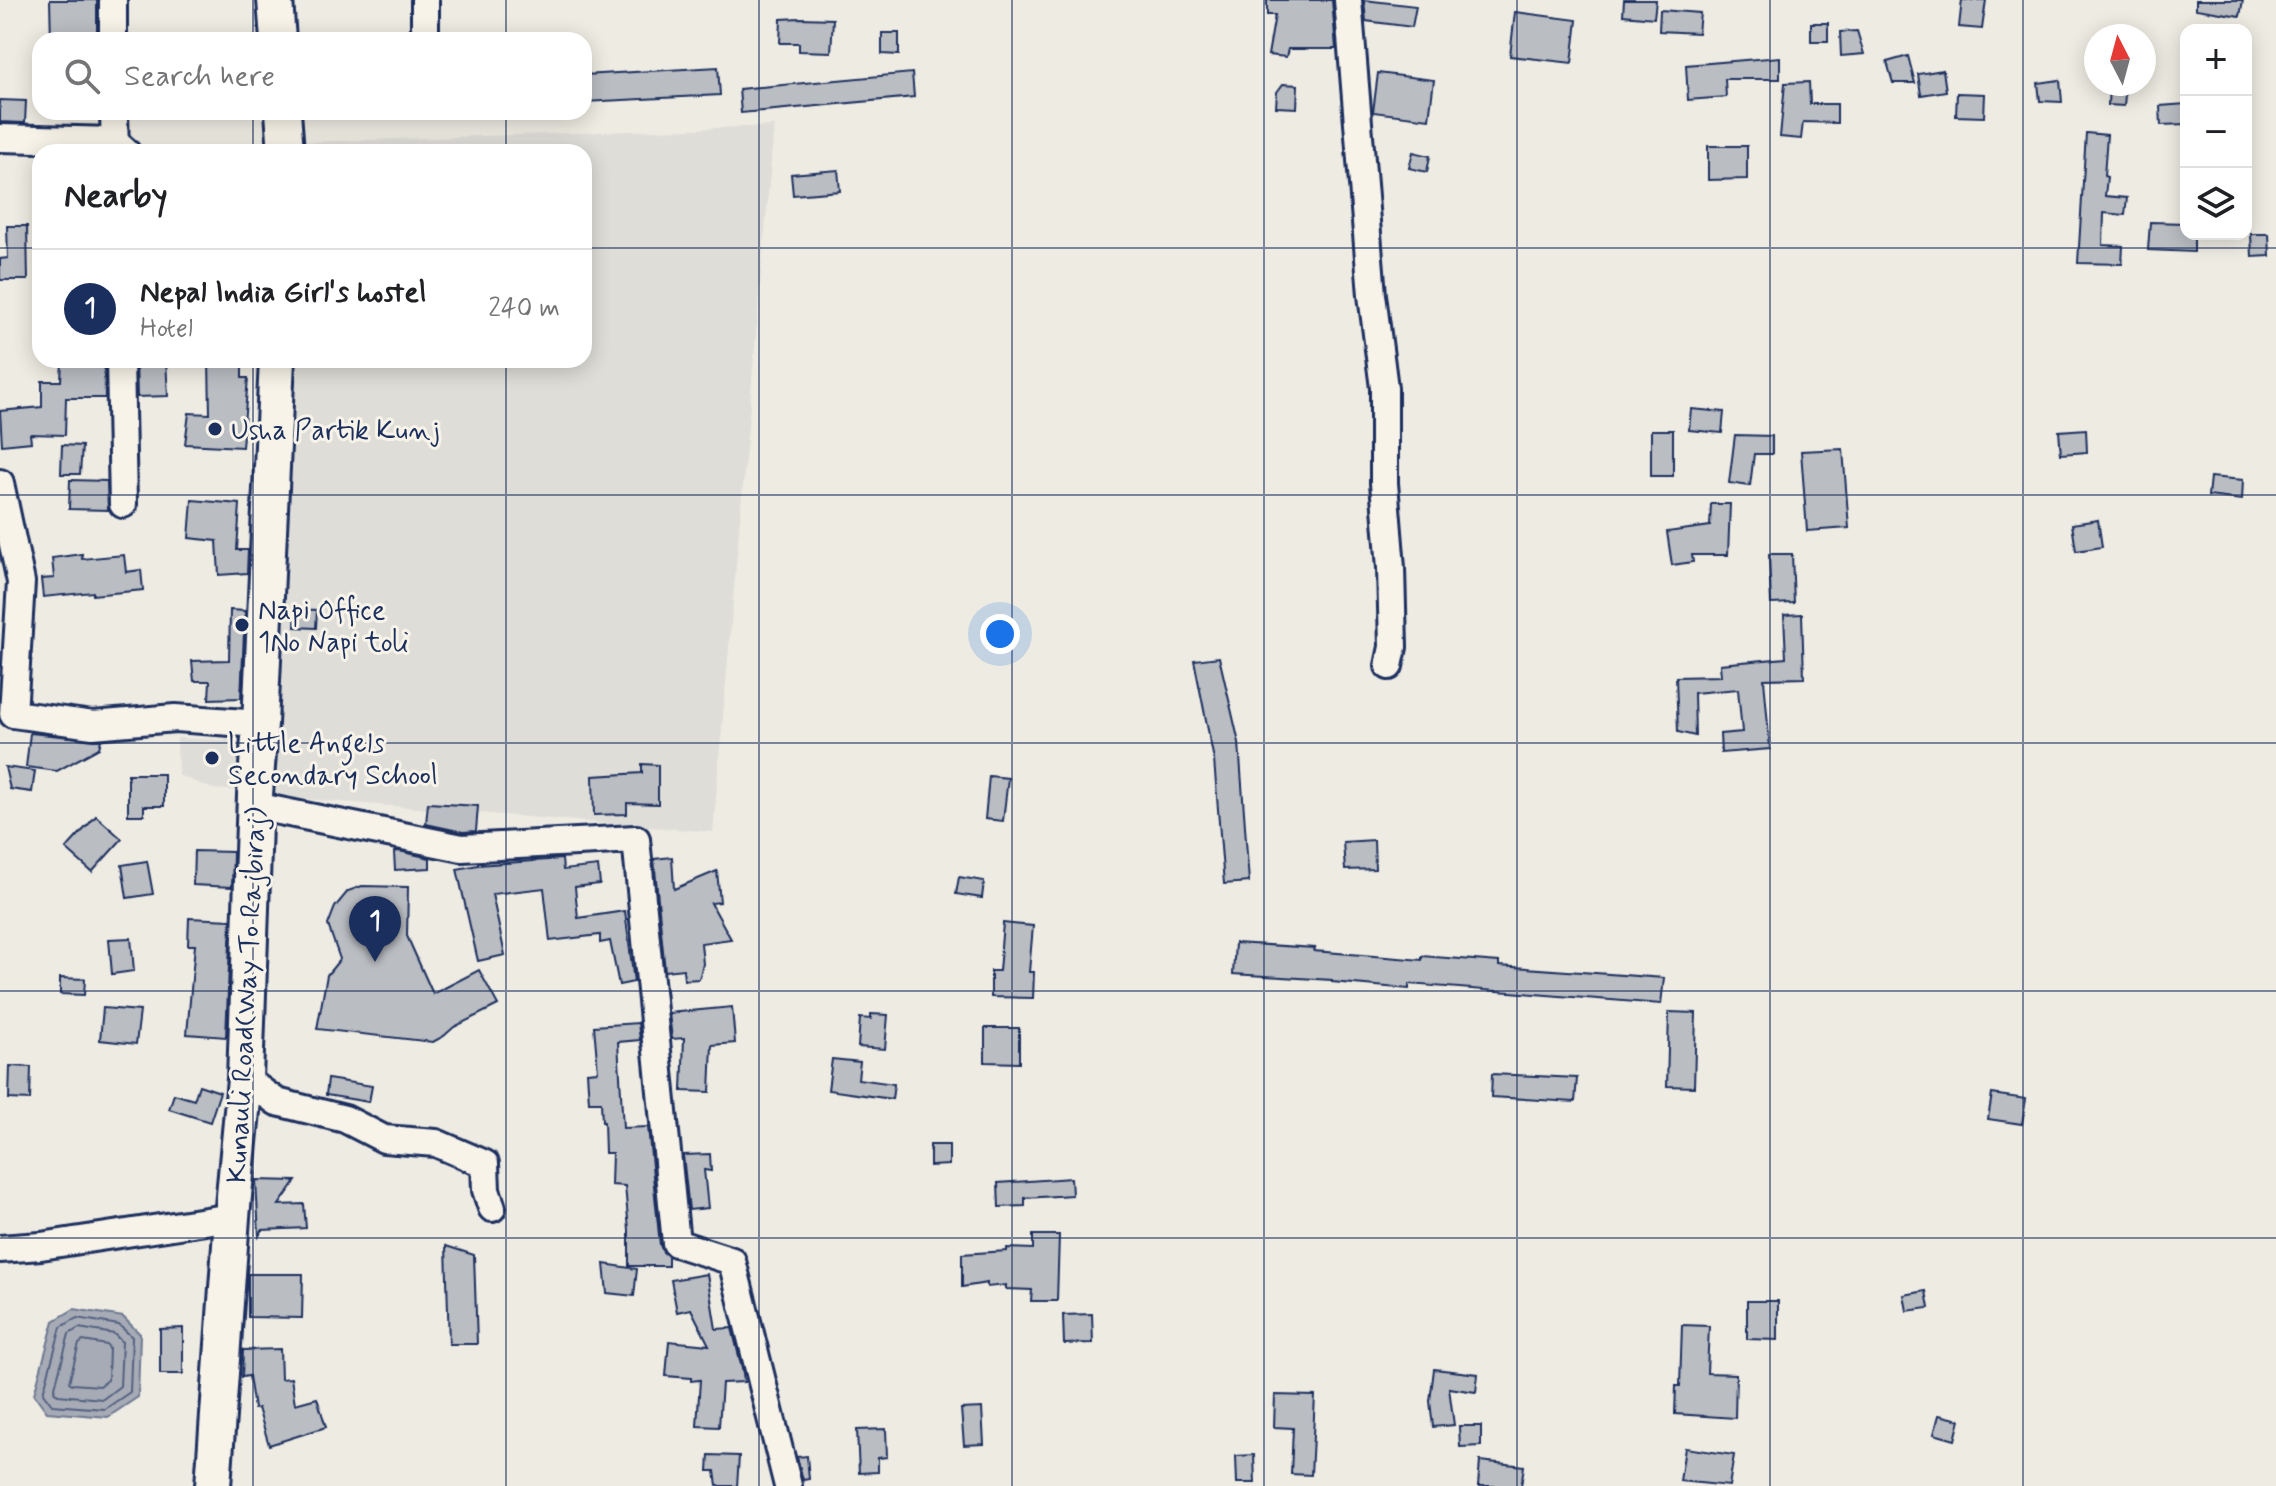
<!DOCTYPE html>
<meta charset="utf-8">
<style>
body{margin:0;font-family:Mynerve,sans-serif;background:#f2f2f2;color:#202124}
.controls{position:absolute;right:24px;top:24px;display:grid;overflow:hidden;border-radius:16px;box-shadow:0 4px 20px #0003}
.controls button{width:72px;height:72px;display:grid;place-items:center;padding:0;border:0;border-bottom:2px solid #e0e0e0;background:#fff;color:#202124;font:40px sans-serif}
.compass{position:absolute;left:2084px;top:24px;width:72px;height:72px;border-radius:50%;background:#fff;box-shadow:0 4px 20px #0003;rotate:354deg}
.you{position:absolute;left:1000px;top:634px;width:28px;height:28px;margin:-20px;border:6px solid #fff;border-radius:50%;background:#1a73e8;box-shadow:0 0 0 12px #1a73e833}
.badge{display:grid;place-items:center;width:52px;height:52px;border-radius:50%;background:#1b2f5e;color:#fff;font-size:26px;font-weight:700}
.pin{position:absolute;translate:-50% -66px;filter:drop-shadow(0 2px 4px #0008)}
.pin::after{content:'';position:absolute;top:42px;width:28px;height:24px;background:inherit;clip-path:polygon(0 0,100% 0,50% 100%)}
.list{margin:0;padding:0;list-style:none}
h2{display:flex;justify-content:space-between;align-items:center;height:104px;margin:0;padding:0 32px;font-size:34px}
h2 small{font-size:26px;font-weight:400;color:#757577}
.list li{display:grid;grid-template-columns:52px 1fr auto;gap:24px;align-items:center;box-sizing:border-box;height:120px;padding:0 32px;border-top:2px solid #e0e0e0}
.list b{display:block;font-size:30px;white-space:nowrap}
.list p{margin:0;font-size:26px;white-space:nowrap;color:#757577}
.list em{font-size:26px;font-style:normal;color:#757577}
.icon{flex:none;width:44px;height:44px;fill:none;stroke:currentColor;stroke-width:2;stroke-linecap:round;stroke-linejoin:round}
.map{position:relative;flex:none;width:2276px;height:1486px;overflow:hidden}
.search{position:absolute;background:#fff;box-shadow:0 4px 20px #0003;left:32px;top:32px;width:560px;height:88px;display:flex;align-items:center;gap:20px;box-sizing:border-box;padding:0 28px;border-radius:24px;color:#757577;font-size:30px}
.panel{position:absolute;background:#fff;box-shadow:0 4px 20px #0003;left:32px;top:144px;width:560px;height:224px;border-radius:24px}
.map>svg:first-child{display:block}
.built{fill:#deddd8}
.water{fill:#a6abb5;stroke:#6e7992;stroke-width:2}
.lines{fill:none;stroke-linecap:round;stroke-linejoin:round}
.shore{stroke:#536181;stroke-width:2}
.building{fill:#babdc2;stroke:#1b2f5e;stroke-width:2}
.minor-casing{stroke:#1b2f5e;stroke-width:32}
.major-casing{stroke:#1b2f5e;stroke-width:40}
.minor{stroke:#f7f3e8;stroke-width:26}
.major{stroke:#f7f3e8;stroke-width:34}
.grid{fill:none;stroke:#1b2f5e;stroke-width:2;stroke-opacity:0.55}
.poi-dot{fill:#1b2f5e;stroke:#f7f3e8;stroke-width:3}
.labels{text-anchor:middle;stroke-width:6;stroke-linejoin:round;paint-order:stroke}
.poi-label{font-size:28px;fill:#1b2f5e;stroke:#f7f3e8;text-anchor:start}
.street-label{font-size:28px;fill:#1b2f5e;stroke:#f7f3e8}
</style>
<div class="map">
<svg width="2276" height="1486" viewBox="0 0 2276 1486">
<rect width="100%" height="100%" fill="#eeebe2"/>
<filter id="ink" filterUnits="userSpaceOnUse"><feTurbulence type="fractalNoise" baseFrequency=".0125" numOctaves="2"/><feDisplacementMap in="SourceGraphic" scale="16" xChannelSelector="R" yChannelSelector="G"/><feConvolveMatrix kernelMatrix="1 2 1 2 8 2 1 2 1" color-interpolation-filters="sRGB"/></filter>
<g filter="url(#ink)">
<!-- built -->
<g class="built">
<path d="M774,126l-61,706 -456,-37 33,-435h294v-208h-280l1,-10z"/>
<path d="M177,738l70,3 -1,50 -33,-2 -35,-14z"/>
</g>
<!-- water -->
<path class="water" d="M74,1309l49,8 17,17 -2,63 -30,20 -61,-5 -13,-18 20,-73z"/>
<g class="lines">
<!-- shore -->
<g class="shore">
<path d="M77,1318l42,7 13,12 -2,55 -25,17 -53,-4 -9,-12 18,-66z"/>
<path d="M79,1328l35,6 8,8 -2,44 -17,13 -45,-4 -4,-4 15,-57z"/>
<path d="M83,1341l24,4 2,3 -1,32 -8,6 -28,-2 -3,-2 10,-38z"/>
</g>
</g>
<!-- building -->
<g class="building">
<path d="M50,0h47v40h-46z"/>
<path d="M1267,0h65l4,49h-48l-2,8 -18,-2 7,-40h-8z"/>
<path d="M1364,0l52,6 -4,21 -46,-6z"/>
<path d="M1624,0h32l-2,18 -31,-3z"/>
<path d="M1962,0h24l-4,29 -23,-2z"/>
<path d="M2196,0h47l-3,16 -44,-7z"/>
<path d="M1660,10l40,3 -2,20 -39,-2z"/>
<path d="M1515,12l62,8 -5,43 -62,-7z"/>
<path d="M800,18l33,1 -2,33 -32,-1v-8h-19l1,-24z"/>
<rect x="1811" y="23" width="17" height="18"/>
<path d="M1857,31l7,23 -23,2 -1,-24z"/>
<path d="M882,33h17v22l-17,-1z"/>
<path d="M1908,56l7,27h-22l-6,-21z"/>
<path d="M1780,57v22h-55l1,18 -38,3 -2,-35z"/>
<path d="M718,67l2,28 -136,7v-27z"/>
<path d="M1943,70l3,21 -25,4 -3,-21z"/>
<path d="M912,73l2,24 -173,16 -2,-24z"/>
<path d="M1378,73l56,7 -5,39 -56,-7z"/>
<path d="M2060,80l2,22 -22,-1 -2,-18z"/>
<path d="M1809,82l1,22h27v19l-34,-1 -2,17 -21,-2 5,-54z"/>
<path d="M1283,84l15,1 -1,23 -21,-1 1,-15z"/>
<path d="M2109,84h17l-2,22 -16,-1z"/>
<path d="M1957,93l28,1 -1,23 -28,-1z"/>
<path d="M0,100l26,1 -1,22 -25,-1z"/>
<path d="M2186,104v20l-25,1 -1,-19z"/>
<path d="M2086,133l21,2 -3,41 3,1 -2,19 22,2 -2,17 -21,-2 -1,32 20,1 -1,18 -44,-1z"/>
<path d="M1708,146h39v33l-39,1z"/>
<path d="M1413,152l17,4 -3,16 -18,-4z"/>
<path d="M838,170l2,21 -47,4 -2,-21z"/>
<path d="M2150,222l36,1v11h8v18l-46,-2z"/>
<path d="M7,226h20l1,54h-28v-21l8,-1z"/>
<path d="M2251,234h18l1,22 -18,1z"/>
<path d="M62,360h42l1,38h-39l-1,37 -35,-1 1,8 -29,3 -2,-34 42,-4v-26h19z"/>
<path d="M136,360h30l2,36 -31,1z"/>
<path d="M209,360h33v18h6l-6,69 -57,-3 4,-31 21,1z"/>
<path d="M1691,409l33,3 -2,21 -33,-3z"/>
<path d="M2086,429l1,23 -26,2 -2,-23z"/>
<rect x="1651" y="430" width="22" height="46"/>
<path d="M1735,435l37,1v18h-18l-4,32 -21,-3z"/>
<path d="M62,445l20,1 -2,28h-19z"/>
<path d="M1843,449l6,79 -42,3 -6,-80z"/>
<path d="M2210,477l33,3 -1,20 -34,-4z"/>
<path d="M70,480l37,1 1,29 -39,-1z"/>
<path d="M192,500l48,4 -3,46h11l-1,23 -28,2 -2,-34 -28,-3z"/>
<path d="M1711,504h19l-2,51h-36l1,7 -21,3 -5,-33 43,-6z"/>
<path d="M2098,520l4,27 -26,4 -4,-27z"/>
<path d="M82,554v5l42,-4 2,17 15,-2 2,20 -50,5v-3l-50,5 -2,-18 13,-1 -2,-20z"/>
<path d="M1769,554h23l2,49 -23,1z"/>
<path d="M296,609l21,1 -1,18 -21,-1z"/>
<path d="M230,610l15,1 -4,87 -32,1 1,-18h-16l-2,-20 37,-1z"/>
<path d="M1802,614l2,64 -40,1 6,70 -49,4 -1,-19 22,-2 -4,-43 -44,4 1,43 -17,-4 -2,-55 45,-1 -1,-12 66,-6 -2,-43z"/>
<path d="M1219,657l20,86 10,139 -25,2 -10,-124 -20,-100z"/>
<path d="M30,733l71,7 -2,8 -42,23 -31,-4z"/>
<path d="M642,764l16,1v39l-31,-1v11l-33,1 -1,-39 49,-3z"/>
<path d="M5,767l30,4 -3,21 -22,-3z"/>
<path d="M128,774h36v32h-20v9h-16z"/>
<path d="M989,776l19,2 -5,43 -18,-2z"/>
<path d="M428,803l50,3 -2,25 -13,1 -37,-8z"/>
<path d="M96,816l26,23 -30,33 -26,-23z"/>
<path d="M1374,840l1,29 -30,1 -2,-28z"/>
<path d="M194,851l39,1 -1,35 -39,-2z"/>
<path d="M399,851l31,7v10l-35,2 -1,-18z"/>
<path d="M672,857l2,32 43,-18 3,31 -9,1 20,36 -30,4 2,21 -4,15 -15,1 -1,-11 -18,2 -11,-112z"/>
<path d="M562,859l1,11 35,-4 2,18 -25,3 3,31 47,-7 9,71 -15,3 -9,-44 -10,2v-8l-50,6 -6,-53 -52,6 13,61 -27,6 -21,-92 21,-4z"/>
<path d="M147,861l6,33 -26,4 -5,-33z"/>
<path d="M959,877l25,4 -2,17 -26,-4z"/>
<path d="M362,886l46,1 -1,49 26,58 46,-24 19,35 -44,22 -10,9 -11,6 -116,-13 10,-54 13,-16 -12,-34 7,-18 13,-16z"/>
<path d="M189,918l42,2 -5,117 -39,-3 8,-89h-7z"/>
<path d="M1003,923l30,3 -4,46h5l-1,26 -42,-1v-26h8z"/>
<path d="M131,938l3,33 -22,3 -3,-35z"/>
<path d="M1235,943l80,5 -1,3 108,9v-4l77,6v4l165,12 -3,26 -252,-20v5l-77,-7v-2l-99,-6z"/>
<path d="M60,978l25,1 -1,16 -24,-1z"/>
<path d="M732,1007l3,36 -23,2 -2,47 -28,-1 2,-53 -12,1 -3,-26z"/>
<path d="M103,1008l37,3 -4,33 -36,-4z"/>
<path d="M1669,1012l27,1 -2,74 -27,-1z"/>
<path d="M871,1014l17,1 -3,34 -27,-2 2,-29 11,1z"/>
<path d="M638,1023l2,17 -22,2 5,86 25,-1 12,118 3,7 5,4v10h-39v-36l-4,-44 -14,-1 1,-32h-7l-1,-31h-2l-1,-20h-12l-2,-30 11,-1 -4,-45z"/>
<path d="M985,1028h34v35l-34,-1z"/>
<path d="M832,1059l28,3 -2,17 36,5 -2,15 -64,-9z"/>
<path d="M10,1066l21,1 -1,33 -21,-1z"/>
<path d="M1492,1074l85,4 -2,24 -84,-5z"/>
<path d="M328,1079l44,7 -3,16 -43,-7z"/>
<path d="M199,1085l21,7 -10,30 -41,-13 5,-15 20,6z"/>
<path d="M1992,1094l34,5 -4,25 -34,-5z"/>
<path d="M930,1145h19v20l-19,1z"/>
<path d="M710,1154l1,17 -7,-1 4,38 -19,2 -6,-55z"/>
<path d="M1071,1178l1,17 -47,3v8l-26,1 -1,-24z"/>
<path d="M256,1180l40,1 -17,24 25,-1 2,24 -44,2 -3,6z"/>
<path d="M1033,1235h26l-2,66h-26l1,-11 -26,-1v-4l-19,2v-4l-25,4v-33l45,-3v-3l26,1z"/>
<path d="M446,1246l28,9 3,89h-28z"/>
<path d="M604,1264l33,5 -3,27 -27,-3z"/>
<path d="M248,1274h55l-1,44 -54,-1z"/>
<path d="M707,1274l9,55 16,-1 11,45 1,9 -22,1 -3,44 -22,-1 3,-46 -9,1v-3l-25,-2 3,-35 40,4 -18,-36 -14,3 -6,-32z"/>
<path d="M1926,1291l3,17 -22,3 -3,-16z"/>
<path d="M1747,1301h31v39l-31,-1z"/>
<path d="M1092,1314l1,29 -29,1 -1,-29z"/>
<path d="M1682,1325l27,1 -2,47 29,1 -1,44 -60,-4 1,-28h4z"/>
<path d="M183,1328v46h-23v-45z"/>
<path d="M280,1349l1,30 10,-1 4,26 22,-6 9,29 -57,18 -11,-37 -4,1 -5,-33 -7,1 1,-27z"/>
<path d="M1434,1369l44,5 -2,18 -27,-4 5,37 -21,2 -3,-26z"/>
<path d="M1275,1395l40,1 -4,79 -20,-1 2,-46 -19,-1z"/>
<path d="M982,1408l2,36 -20,1 -3,-36z"/>
<path d="M1939,1415l21,5 -5,20 -21,-6z"/>
<path d="M1459,1426h22v20l-21,1z"/>
<path d="M886,1429l1,28 -9,1v14l-19,1 -2,-43z"/>
<path d="M1685,1448l49,7 -5,31 -49,-5z"/>
<path d="M709,1455l30,1 -2,30h-20l-2,-15h-7z"/>
<path d="M1254,1455l1,28h-18l-1,-27z"/>
<path d="M807,1456l2,23 -6,1 -6,-23z"/>
<path d="M1480,1461l44,5 -3,20h-43z"/>
</g>
<g class="lines">
<!-- minor casing -->
<g class="minor-casing">
<g id="minor">
<path d="M113,0v40"/>
<path d="M425,0v40"/>
<path d="M1348,0l24,295 12,93v95l7,85 2,79 -4,19"/>
<path d="M114,112l1,40"/>
<path d="M0,138l114,3 12,11"/>
<path d="M120,360l3,144"/>
<path d="M0,483l21,99 -8,132 80,11 82,-7 85,6"/>
<path d="M255,806l207,42 174,-9 40,404 56,18 56,225"/>
<path d="M245,1079l32,23 68,17 39,20 52,4 49,21 1,26 6,18"/>
<path d="M0,1249l41,-3 191,-29"/>
</g>
</g>
<!-- major casing -->
<g class="major-casing">
<g id="major">
<path d="M275,0l3,40"/>
<path d="M283,112l3,40"/>
<path d="M213,1486l19,-269 13,-138 10,-284 5,-71 17,-364"/>
</g>
</g>
<!-- minor -->
<use href="#minor" class="minor"/>
<!-- major -->
<use href="#major" class="major"/>
</g>
</g>
<!-- grid -->
<path class="grid" d="M253,0v40M506,0v40M759,0v1486M1012,0v1486M1264,0v1486M1517,0v1486M1770,0v1486M2023,0v1486M253,112v40M506,112v40M0,248h40M584,248h1692M253,360v1126M506,360v1126M0,495h2276M0,743h2276M0,991h2276M0,1238h2276"/>
<!-- markers -->
<g class="poi-dot">
<circle cx="215" cy="429" r="8"/>
<circle cx="242" cy="625" r="8"/>
<circle cx="212" cy="758" r="8"/>
</g>
<g class="labels">
<!-- poi labels -->
<g class="poi-label">
<text x="231" y="439">Usha Partik Kunj</text>
<text x="258" y="619">Napi Office<tspan x="258" dy="32">1No Napi toli</tspan></text>
<text x="228" y="752">Little Angels<tspan x="228" dy="32">Secondary School</tspan></text>
</g>
<!-- street labels -->
<g class="street-label">
<text transform="translate(245 995) rotate(-87)" y="10">Kunauli Road(Way To Rajbiraj)</text>
</g>
</g>
</svg>
<div class="controls">
<button>+</button>
<button>−</button>
<button><svg class="icon" aria-label="layers" viewBox="0 0 24 24"><path d="M12 4l9 5-9 5-9-5zM3 14l9 5 9-5"/></svg></button>
</div>
<svg class="compass" viewBox="-18 -18 36 36"><path d="M0-13l5 13h-10z" fill="#e53935"/><path d="M0 13l5-13h-10z" fill="#757577"/></svg>
<div class="you"></div>
<div class="pin badge" style="left:375px;top:962px">1</div>
<div class="search"><svg class="icon" aria-label="search" viewBox="0 0 24 24"><circle cx="10" cy="10" r="6"/><path d="M15 15l6 6"/></svg>Search here</div>
<section class="panel">
<h2>Nearby<small></small></h2>
<ul class="list">
<li><span class="badge">1</span><div><b>Nepal India Girl's hostel</b><p>Hotel</p></div><em>240 m</em></li>
</ul>
</section>
</div>
